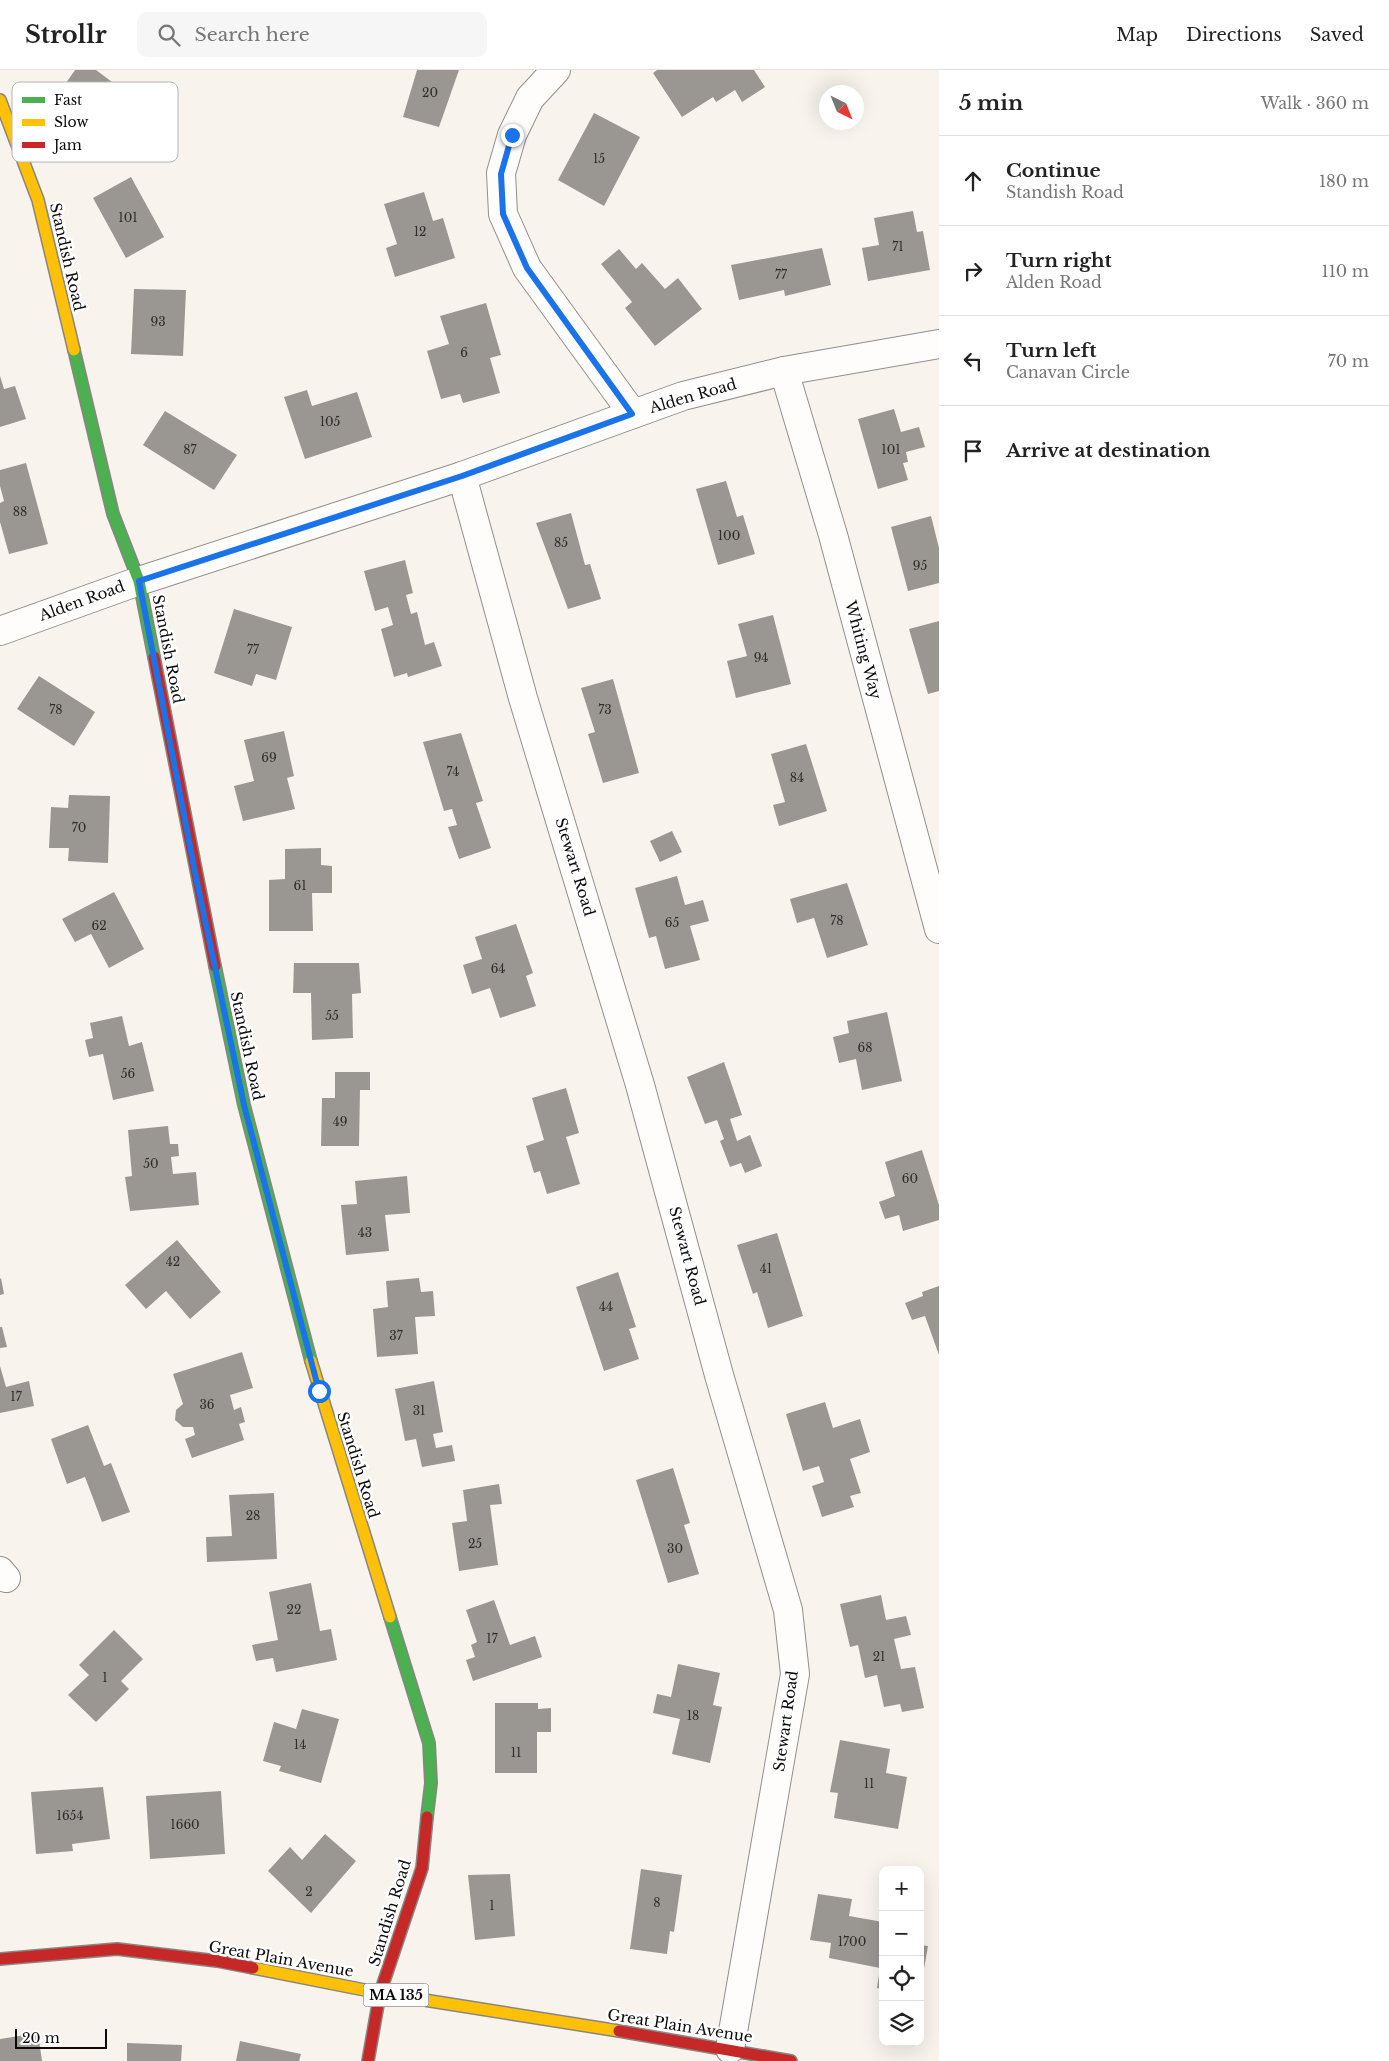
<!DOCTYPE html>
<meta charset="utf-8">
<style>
body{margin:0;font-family:"Libre Baskerville",serif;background:#f6f6f6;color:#222}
.controls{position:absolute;right:15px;bottom:15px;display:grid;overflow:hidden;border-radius:10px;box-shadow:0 5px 20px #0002}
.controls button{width:45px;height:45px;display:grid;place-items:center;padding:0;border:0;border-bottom:1px solid #e0e0e0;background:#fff;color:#222;font:25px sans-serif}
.compass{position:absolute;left:819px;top:15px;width:45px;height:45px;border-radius:50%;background:#fff;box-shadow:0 5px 20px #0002;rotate:137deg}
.scale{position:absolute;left:15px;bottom:12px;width:92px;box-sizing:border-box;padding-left:5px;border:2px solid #0a0a0a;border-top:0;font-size:14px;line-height:18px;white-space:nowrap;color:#0a0a0a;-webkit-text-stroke:4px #fff;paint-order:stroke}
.stop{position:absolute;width:15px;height:15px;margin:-11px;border:4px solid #1a73e8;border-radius:50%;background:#fff}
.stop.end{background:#1a73e8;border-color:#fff;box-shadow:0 1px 5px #0008}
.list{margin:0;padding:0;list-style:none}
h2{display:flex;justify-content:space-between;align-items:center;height:65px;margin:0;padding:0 20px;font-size:21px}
h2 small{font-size:16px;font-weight:400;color:#767676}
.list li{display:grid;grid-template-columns:32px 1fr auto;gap:15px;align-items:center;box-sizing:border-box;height:90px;padding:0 20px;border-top:1px solid #e0e0e0}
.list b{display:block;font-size:19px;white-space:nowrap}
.list p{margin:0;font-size:16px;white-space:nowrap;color:#767676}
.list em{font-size:16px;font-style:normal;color:#767676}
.icon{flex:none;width:28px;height:28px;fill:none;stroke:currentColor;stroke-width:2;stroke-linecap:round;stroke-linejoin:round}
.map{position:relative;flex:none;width:939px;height:1991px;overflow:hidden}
header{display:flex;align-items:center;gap:30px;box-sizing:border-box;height:70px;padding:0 25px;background:#fff;border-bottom:1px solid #e0e0e0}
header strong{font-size:24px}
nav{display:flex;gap:28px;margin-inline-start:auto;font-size:18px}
.search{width:350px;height:45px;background:#f6f6f6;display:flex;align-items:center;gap:12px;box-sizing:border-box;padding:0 18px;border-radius:10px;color:#767676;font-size:19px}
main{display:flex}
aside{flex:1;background:#fff}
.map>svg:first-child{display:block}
.building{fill:#9a9793}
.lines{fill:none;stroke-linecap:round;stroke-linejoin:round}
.street-casing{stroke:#918f8c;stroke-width:30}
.fast-casing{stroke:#888683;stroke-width:14}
.slow-casing{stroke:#888683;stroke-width:14}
.jam-casing{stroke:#888683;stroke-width:14}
.street{stroke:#fefdfc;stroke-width:28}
.fast{stroke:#4caf50;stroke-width:11}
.slow{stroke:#ffc107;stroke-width:11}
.jam{stroke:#c62828;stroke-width:11}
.route{stroke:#1a73e8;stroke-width:6}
.labels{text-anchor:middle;stroke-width:5;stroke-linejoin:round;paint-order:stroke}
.number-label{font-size:12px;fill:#2e2d2c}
.shield{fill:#fff;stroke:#545454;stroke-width:1}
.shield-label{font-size:14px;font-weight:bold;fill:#0a0a0a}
.street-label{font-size:15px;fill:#0a0a0a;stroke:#fff}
.key{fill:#fff;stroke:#b6b6b6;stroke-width:1}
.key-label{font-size:14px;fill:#0a0a0a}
</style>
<header>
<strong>Strollr</strong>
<div class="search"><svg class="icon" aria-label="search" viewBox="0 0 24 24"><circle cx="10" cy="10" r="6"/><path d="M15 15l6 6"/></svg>Search here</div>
<nav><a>Map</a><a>Directions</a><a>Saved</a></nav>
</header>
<main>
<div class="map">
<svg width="939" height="1991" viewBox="0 0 939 1991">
<rect width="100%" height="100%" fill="#f8f4ed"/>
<!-- building -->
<g class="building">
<path d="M75,0h21l39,29 -24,33 -52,-39z"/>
<path d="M417,0h42l-20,57 -36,-10z"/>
<path d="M657,0h97l11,17 -23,15 -7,-12 -19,12 -3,-5 -31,20 -29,-44z"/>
<path d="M594,43l46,24 -36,69 -46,-26z"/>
<path d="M131,107l33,60 -38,21 -33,-60z"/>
<path d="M424,122l9,29 10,-3 12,40 -60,19 -9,-29 11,-4 -13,-40z"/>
<path d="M913,141l4,21 6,-1 7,39 -62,11 -6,-33 17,-3 -5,-27z"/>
<path d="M822,178l9,37 -46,11 -1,-6 -45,10 -8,-35z"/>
<path d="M619,179l17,20 6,-6 23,26 13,-11 24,31 -47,37 -30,-38 7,-6 -31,-38z"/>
<path d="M134,219l52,1 -3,66 -52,-2z"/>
<path d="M486,233l15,52 -11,3 10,35 -37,10 -3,-9 -19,5 -14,-48 22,-7 -9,-28z"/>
<path d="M0,306l4,13 11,-3 11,33 -26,8z"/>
<path d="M307,320l5,16 45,-14 15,45 -67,22 -21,-62z"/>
<path d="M894,339l7,23 18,-5 6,20 -19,5 2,10 -5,1 5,17 -30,9 -20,-70z"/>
<path d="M165,341l72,44 -23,35 -71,-45z"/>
<path d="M26,393l22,81 -39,10 -9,-32v-19l4,-2 -4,-15v-16z"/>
<path d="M726,411l11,36 6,-2 12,39 -37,11 -22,-76z"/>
<path d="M571,443l14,52 5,-1 11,35 -33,10 -32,-86z"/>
<path d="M931,446l8,32v35l-31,8 -17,-64z"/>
<path d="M405,490l8,33 -7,2 5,19 6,-2 8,33 9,-3 8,24 -34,11 -1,-4 -13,4 -13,-48 12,-4 -5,-18 -13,4 -11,-40z"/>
<path d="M234,539l58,18 -16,53 -20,-6 -4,12 -38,-13z"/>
<path d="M773,545l18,69 -55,14 -9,-37 20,-5 -9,-32z"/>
<path d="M939,551v70l-11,3 -19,-65z"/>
<path d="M39,606l56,36 -21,34 -57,-37z"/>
<path d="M613,609l26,94 -36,10 -15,-49 7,-2 -14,-44z"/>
<path d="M284,661l10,45 -7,2 8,31 -52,12 -9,-35 20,-5 -10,-41z"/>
<path d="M461,663l22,68 -7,2 15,45 -32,11 -11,-32 9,-2 -5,-16 -8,2 -21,-69z"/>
<path d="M806,674l21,67 -48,15 -6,-21 12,-3 -14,-48z"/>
<path d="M69,725l41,1 -2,67 -40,-2 1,-13h-20l2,-41 17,1z"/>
<path d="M672,761l10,21 -22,10 -10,-21z"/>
<path d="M321,778v17l11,1v27h-20l1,38h-44v-51l16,-1v-30z"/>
<path d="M677,806l8,29 18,-5 6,21 -19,5 10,34 -35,9 -9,-33 -7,2 -14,-50z"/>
<path d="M847,813l21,62 -41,13 -13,-40 -17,5 -7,-24z"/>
<path d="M114,822l30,57 -35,19 -18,-34 -16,8 -13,-23z"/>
<path d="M516,854l17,49 -7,3 10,30 -36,12 -10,-30 -18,6 -9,-29 19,-6 -7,-22z"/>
<path d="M294,893h65l2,30 -9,1 1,44 -41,2 -1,-47h-18z"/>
<path d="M887,942l15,69 -40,9 -6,-31 -17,4 -6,-26 16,-4 -2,-12z"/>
<path d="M122,946l7,30 13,-4 12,49 -41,9 -10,-46 -14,3 -4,-17 8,-2 -3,-15z"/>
<path d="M724,992l18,53 -12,4 7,22 13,-6 12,31 -17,7 -4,-10 -11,4 -10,-26 4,-2 -7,-19 -12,4 -18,-47z"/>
<path d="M335,1002h35v18h-10l-1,56h-38l1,-48h13z"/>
<path d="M566,1018l13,45 -13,4 14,47 -33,10 -7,-23 -6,2 -8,-27 18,-6 -12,-42z"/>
<path d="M168,1056l2,18h8l1,12 -8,1 2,17 23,-2 3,33 -69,6 -5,-34 7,-1 -4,-46z"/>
<path d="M922,1080l17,55v15l-36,11 -4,-16 -14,4 -6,-17 16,-6 -10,-34z"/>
<path d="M407,1106l3,37 -25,2 4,36 -43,4 -5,-50 16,-1 -2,-23z"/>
<path d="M777,1163l26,83 -35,12 -11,-36 -4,2 -16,-49z"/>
<path d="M177,1170l44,52 -31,27 -24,-28 -20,18 -21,-24z"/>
<path d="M618,1202l18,55 -7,2 10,30 -35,12 -28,-84z"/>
<path d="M1,1208l3,16 -4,1v-16z"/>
<path d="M419,1208l2,14 12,-1 2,25 -20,1 3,37 -41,3 -4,-48 15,-2 -2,-26z"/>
<path d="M939,1216v69l-14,-39 -13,4 -7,-17 18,-7 -1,-4z"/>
<path d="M0,1257h2l5,20 -7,1z"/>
<path d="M242,1282l11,36 -23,7 4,15 7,-3 4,15 -6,2 5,16 -52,18 -7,-19 10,-4 -2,-8h-10l-8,-7 1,-10 7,-6 -10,-30z"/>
<path d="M0,1296l6,21 23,-6 5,25 -34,7z"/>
<path d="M434,1311l9,51 -10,2 3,14 16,-3 3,16 -33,6 -6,-28 -11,2 -10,-52z"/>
<path d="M825,1332l8,26 27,-9 10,33 -20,7 11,34 -11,3 4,11 -32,10 -10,-31 12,-4 -5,-16 -16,5 -17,-57z"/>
<path d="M88,1355l16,41 7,-3 19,49 -28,10 -17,-45 -18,7 -16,-45z"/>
<path d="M673,1398l17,55 -6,2 15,49 -31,9 -32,-103z"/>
<path d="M499,1414l3,20 -12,1 8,60 -39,6 -7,-48 15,-2 -4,-31z"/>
<path d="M274,1423l3,66 -70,3 -1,-25 26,-1 -3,-41z"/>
<path d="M311,1513l9,48 11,-2 6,31 -61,12 -3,-14 -17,3 -4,-16 26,-5 -9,-48z"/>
<path d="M881,1525l5,25 20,-4 5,19 -17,4 7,30 14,-2 9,41 -22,4 -2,-8 -16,3 -7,-32 -12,3 -7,-33 -8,2 -10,-43z"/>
<path d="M494,1530l16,45 25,-9 7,21 -69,24 -7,-21 9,-3 -4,-12 6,-3 -11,-32z"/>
<path d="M114,1560l29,29 -22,22 8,8 -33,33 -28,-27 21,-20 -10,-10z"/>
<path d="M678,1594l42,9 -7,32 9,2 -12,56 -38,-9 8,-35 -27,-6 4,-19 14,3z"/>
<path d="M495,1633h43v6l13,-1v24h-14v41h-42z"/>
<path d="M302,1639l37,10 -18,64 -42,-12 2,-5 -18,-5 11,-39 22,7z"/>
<path d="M840,1670l50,9 -4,24 21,4 -9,52 -64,-11 4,-25 -8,-1z"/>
<path d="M103,1717l7,52 -38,5 1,7 -37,3 -5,-62z"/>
<path d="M221,1721l4,63 -75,5 -4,-63z"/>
<path d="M325,1764l31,27 -45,52 -43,-42 22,-24 12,13z"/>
<path d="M641,1799l41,6 -8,57 -4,-1 -3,23 -37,-5z"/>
<path d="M510,1804l5,62 -40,4 -7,-65z"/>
<path d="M818,1824l34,5 -3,17 34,6v67l-6,-1 3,-20 -51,-10 2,-15 -21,-3z"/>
<path d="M920,1875l8,1 -7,39 -1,-1z"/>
<path d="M38,1963l4,28h-42v-22z"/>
<path d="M240,1971l61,13 -2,7h-63z"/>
<path d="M127,1973l55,2 -1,16h-54z"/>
</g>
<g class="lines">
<!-- street casing -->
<g class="street-casing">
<g id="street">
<path d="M556,0l-26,28 -18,37 -11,38 2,41 24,54 106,146"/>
<path d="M784,301l49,164 106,394"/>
<path d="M462,406l61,222 117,387 79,290 69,235 7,64 -65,375"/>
<path d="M0,561l139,-50 323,-105 221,-80 101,-25 155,-27"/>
<path d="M0,1501l6,7"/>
</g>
</g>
<!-- fast casing -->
<g class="fast-casing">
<g id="fast">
<path d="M74,280l39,164 26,67 15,76"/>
<path d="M215,896l29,139 67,256"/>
<path d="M390,1547l39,126 2,40 -4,34"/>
</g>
</g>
<!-- slow casing -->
<g class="slow-casing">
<g id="slow">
<path d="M0,30l38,100 36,150"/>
<path d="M311,1291l79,256"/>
<path d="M253,1898l127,25 239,38"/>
</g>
</g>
<!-- jam casing -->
<g class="jam-casing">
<g id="jam">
<path d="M154,587l61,309"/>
<path d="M0,1889l117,-10 100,12 36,7"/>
<path d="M619,1961l172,30"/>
<path d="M368,1991l12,-68 42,-125 5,-51"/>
</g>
</g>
<!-- street -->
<use href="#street" class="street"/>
<!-- fast -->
<use href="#fast" class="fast"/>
<!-- slow -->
<use href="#slow" class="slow"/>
<!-- jam -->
<use href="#jam" class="jam"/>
</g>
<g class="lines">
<!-- route -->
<path class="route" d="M319,1321l-75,-286 -48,-228 -57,-296 323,-105 170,-62 -105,-146 -24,-54 -2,-40 11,-39"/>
</g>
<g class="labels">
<!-- number labels -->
<g class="number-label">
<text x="430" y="27">20</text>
<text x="599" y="93">15</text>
<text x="128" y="152">101</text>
<text x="420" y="166">12</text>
<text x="898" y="181">71</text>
<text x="781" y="209">77</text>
<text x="158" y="256">93</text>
<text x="464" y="287">6</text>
<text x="330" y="356">105</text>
<text x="190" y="384">87</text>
<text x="891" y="384">101</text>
<text x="20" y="446">88</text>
<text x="729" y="470">100</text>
<text x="561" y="477">85</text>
<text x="920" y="500">95</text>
<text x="253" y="584">77</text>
<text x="761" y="592">94</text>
<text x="56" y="644">78</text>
<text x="605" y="644">73</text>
<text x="269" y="692">69</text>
<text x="453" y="706">74</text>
<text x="797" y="712">84</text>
<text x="79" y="762">70</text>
<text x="300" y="820">61</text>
<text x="837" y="855">78</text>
<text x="672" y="857">65</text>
<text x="99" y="860">62</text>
<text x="498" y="903">64</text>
<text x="332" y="950">55</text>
<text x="865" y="982">68</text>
<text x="128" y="1008">56</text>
<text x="340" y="1056">49</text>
<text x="151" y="1098">50</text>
<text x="910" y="1113">60</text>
<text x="365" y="1167">43</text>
<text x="173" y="1196">42</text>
<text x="766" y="1203">41</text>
<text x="606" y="1241">44</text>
<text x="396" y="1270">37</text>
<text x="16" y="1331">17</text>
<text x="207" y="1339">36</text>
<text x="419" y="1345">31</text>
<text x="253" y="1450">28</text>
<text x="475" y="1478">25</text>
<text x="675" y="1483">30</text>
<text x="294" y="1544">22</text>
<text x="492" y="1573">17</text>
<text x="879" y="1591">21</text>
<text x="105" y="1612">1</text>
<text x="693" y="1650">18</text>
<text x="300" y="1679">14</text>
<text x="516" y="1687">11</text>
<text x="869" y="1718">11</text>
<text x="70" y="1750">1654</text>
<text x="185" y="1759">1660</text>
<text x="309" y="1826">2</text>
<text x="657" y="1837">8</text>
<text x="492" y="1840">1</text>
<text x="852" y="1876">1700</text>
</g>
<!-- shield labels -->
<rect class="shield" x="363.5" y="1913.5" width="65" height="23" rx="4"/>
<g class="shield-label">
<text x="396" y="1930">MA 135</text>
</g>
<!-- street labels -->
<g class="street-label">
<text transform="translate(67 187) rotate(77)" y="5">Standish Road</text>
<text transform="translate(693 326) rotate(-16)" y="5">Alden Road</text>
<text transform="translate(82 531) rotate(-20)" y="5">Alden Road</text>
<text transform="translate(168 579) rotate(79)" y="5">Standish Road</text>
<text transform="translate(863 580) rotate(75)" y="5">Whiting Way</text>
<text transform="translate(575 797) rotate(73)" y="5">Stewart Road</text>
<text transform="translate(247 976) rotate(78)" y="5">Standish Road</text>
<text transform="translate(687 1186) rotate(75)" y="5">Stewart Road</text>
<text transform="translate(358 1395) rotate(73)" y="5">Standish Road</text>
<text transform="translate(786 1651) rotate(-82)" y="5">Stewart Road</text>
<text transform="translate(390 1843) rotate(-73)" y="5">Standish Road</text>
<text transform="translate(281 1889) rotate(10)" y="5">Great Plain Avenue</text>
<text transform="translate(680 1956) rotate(9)" y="5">Great Plain Avenue</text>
</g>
</g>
<!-- legend -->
<rect x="12" y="12" width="166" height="80" rx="8" class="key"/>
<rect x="22" y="27" width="23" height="6" fill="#4caf50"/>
<rect x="22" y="49" width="23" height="7" fill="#ffc107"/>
<rect x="22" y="72" width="23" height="6" fill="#c62828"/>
<g class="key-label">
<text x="54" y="35">Fast</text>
<text x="54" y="57">Slow</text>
<text x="54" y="80">Jam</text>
</g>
</svg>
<div class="controls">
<button>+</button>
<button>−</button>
<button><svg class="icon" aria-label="locate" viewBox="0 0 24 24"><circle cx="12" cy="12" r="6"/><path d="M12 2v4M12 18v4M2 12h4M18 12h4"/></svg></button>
<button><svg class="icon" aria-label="layers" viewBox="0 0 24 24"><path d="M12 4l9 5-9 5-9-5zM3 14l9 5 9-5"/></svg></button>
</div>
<svg class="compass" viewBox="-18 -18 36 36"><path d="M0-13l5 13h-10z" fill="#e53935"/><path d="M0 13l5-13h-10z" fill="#767676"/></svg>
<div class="scale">20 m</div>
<div class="stop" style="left:319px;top:1321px"></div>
<div class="stop end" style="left:512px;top:65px"></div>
</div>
<aside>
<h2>5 min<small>Walk · 360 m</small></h2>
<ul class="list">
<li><svg class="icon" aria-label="ahead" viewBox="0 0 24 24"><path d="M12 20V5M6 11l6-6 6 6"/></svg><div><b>Continue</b><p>Standish Road</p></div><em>180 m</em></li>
<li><svg class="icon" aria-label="right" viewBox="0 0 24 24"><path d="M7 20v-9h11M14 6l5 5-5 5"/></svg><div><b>Turn right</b><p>Alden Road</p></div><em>110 m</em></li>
<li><svg class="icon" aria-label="left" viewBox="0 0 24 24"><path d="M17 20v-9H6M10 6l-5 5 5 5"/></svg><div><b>Turn left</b><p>Canavan Circle</p></div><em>70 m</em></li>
<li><svg class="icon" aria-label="arrive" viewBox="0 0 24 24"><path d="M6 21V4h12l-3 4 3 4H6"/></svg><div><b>Arrive at destination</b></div></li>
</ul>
</aside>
</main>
